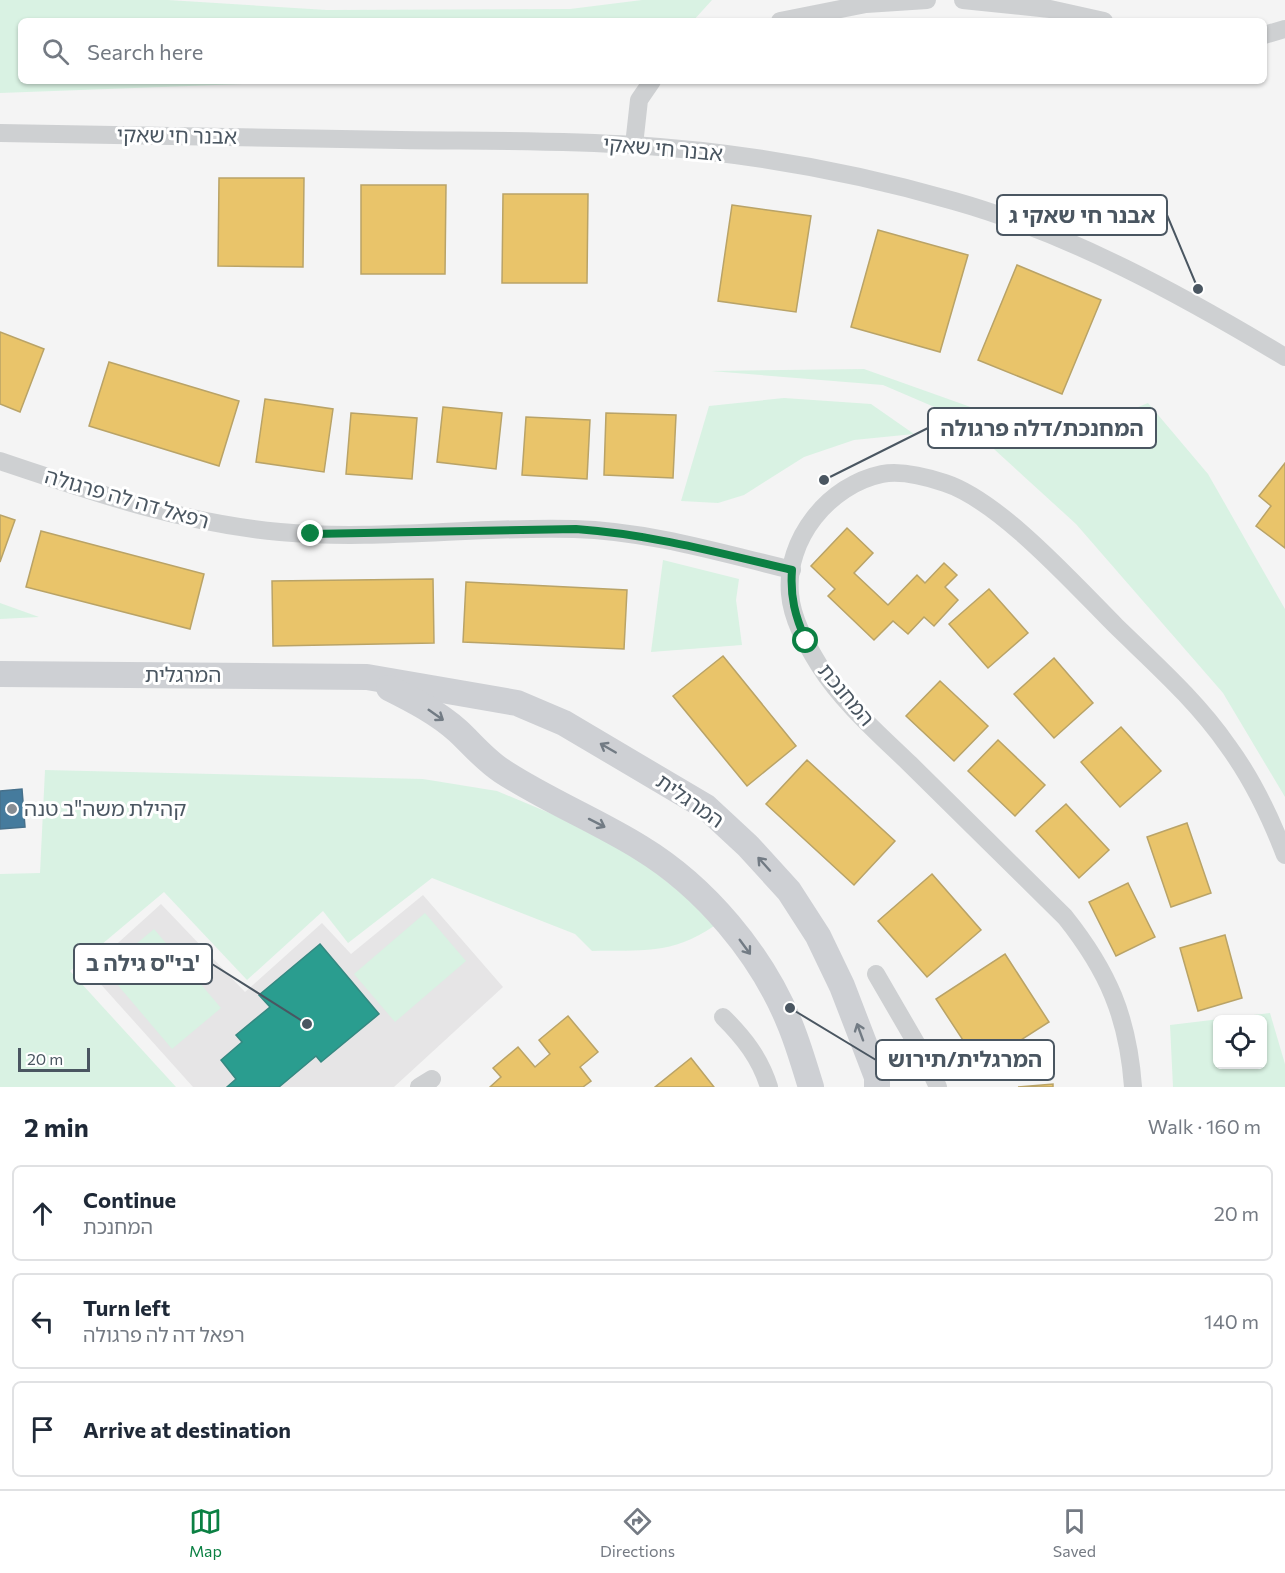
<!DOCTYPE html>
<meta charset="utf-8">
<style>
body{margin:0;font-family:Commissioner,"Noto Sans Hebrew",sans-serif;background:#f2f2f3;color:#1f2937}
.controls{position:absolute;right:18px;bottom:18px;display:grid;overflow:hidden;border-radius:9px;box-shadow:0 2px 4px #0004}
.controls button{width:54px;height:54px;display:grid;place-items:center;padding:0;border:0;border-bottom:2px solid #e0e1e3;background:#fff;color:#1f2937;font:30px sans-serif}
.scale{position:absolute;left:18px;bottom:15px;width:72px;box-sizing:border-box;padding-left:6px;border:3px solid #4a5661;border-top:0;font-size:16px;line-height:21px;white-space:nowrap;color:#4a5661;-webkit-text-stroke:4px #fff;paint-order:stroke}
.stop{position:absolute;width:18px;height:18px;margin:-14px;border:4px solid #0b8043;border-radius:50%;background:#fff}
.stop.end{background:#0b8043;border-color:#fff;box-shadow:0 2px 6px #0008}
.list{margin:0;padding:0;list-style:none}
h2{display:flex;justify-content:space-between;align-items:center;height:78px;margin:0;padding:0 24px;font-size:26px}
h2 small{font-size:20px;font-weight:400;color:#747a83}
.list li{display:grid;grid-template-columns:39px 1fr auto;gap:18px;align-items:center;box-sizing:border-box;height:96px;margin:0 12px 12px;padding:0 12px;border:2px solid #e0e1e3;border-radius:9px}
.list b{display:block;font-size:22px;white-space:nowrap}
.list p{margin:0;font-size:20px;white-space:nowrap;color:#747a83}
.list em{font-size:20px;font-style:normal;color:#747a83}
.icon{flex:none;width:33px;height:33px;fill:none;stroke:currentColor;stroke-width:2;stroke-linecap:round;stroke-linejoin:round}
.map{position:relative;flex:none;width:1285px;height:1087px;overflow:hidden}
.search{position:absolute;background:#fff;box-shadow:0 2px 4px #0004;left:18px;right:18px;top:18px;height:66px;display:flex;align-items:center;gap:15px;box-sizing:border-box;padding:0 21px;border-radius:9px;color:#747a83;font-size:22px}
.sheet{height:402px;background:#fff}
nav{display:flex;justify-content:space-around;align-items:center;box-sizing:border-box;height:84px;border-top:2px solid #e0e1e3;background:#fff;font-size:16px;color:#747a83}
nav a{display:grid;justify-items:center;gap:3px}
nav .on{color:#0b8043}
.map>svg:first-child{display:block}
.education{fill:#e6e5e6}
.green{fill:#d9f2e3;fill-rule:evenodd}
.homes{fill:#e9c46a;stroke:#b9a367;stroke-width:1.5}
.schools{fill:#2a9d8f;stroke:#348881;stroke-width:1.5}
.public{fill:#457b9d;stroke:#46708b;stroke-width:1.5}
.lines{fill:none;stroke-linecap:round;stroke-linejoin:round}
.street{stroke:#ced0d2;stroke-width:18}
.secondary{stroke:#ced0d4;stroke-width:26}
.oneway{stroke:#727b84}
.route{stroke:#0b8043;stroke-width:8}
.poi-dot{fill:#868d94;stroke:#fff;stroke-width:2}
.labels{text-anchor:middle;stroke-width:6;stroke-linejoin:round;paint-order:stroke}
.street-label{font-size:21px;fill:#4a5661;stroke:#fff}
.poi-label{font-size:21px;fill:#4a5661;stroke:#fff;text-anchor:start}
.leader{fill:none;stroke:#4a5661;stroke-width:2}
.callout-dot{fill:#4a5661;stroke:#fff;stroke-width:2}
.callout{fill:#fff;stroke:#4a5661;stroke-width:2}
.callout-label{font-size:22px;text-anchor:middle;font-weight:bold;fill:#4a5661}
</style>
<div class="map">
<svg width="1285" height="1087" viewBox="0 0 1285 1087">
<rect width="100%" height="100%" fill="#f4f4f4"/>
<!-- education -->
<path class="education" d="M423,895l80,92 -109,100h-201l-105,-117 73,-66 84,88 77,-69 29,31z"/>
<!-- green -->
<g class="green">
<path d="M0,0h168l159,10 243,-1 72,-9h70l-19,21h-672v60h304l-325,12z"/>
<path d="M864,369l129,46 74,21 81,-33 60,71 77,135v188l-62,-104 -147,-169 -116,-106 -77,-33 -172,-14z"/>
<path d="M784,398l87,6 43,30 -60,6 -50,17 -60,38 -26,8 -37,-2 28,-95z"/>
<path d="M663,560l76,19 -3,21 6,45 -91,7z"/>
<path d="M0,603l39,14 -39,2z"/>
<path d="M45,770l378,9 74,12 55,23 84,43 49,39 29,30c-42,29 -74,24 -122,25l-17,-17 -143,-56 -84,65 -25,-32 -76,69 -83,-88 -94,79 106,116h-176v-213l40,-1z"/>
<path d="M425,913l41,48 -71,61 -41,-48z"/>
<path d="M154,929l67,79 -49,41 -67,-79z"/>
<path d="M1270,1013l15,51v23h-112l-3,-62zM1218,1020h44v44h-44z"/>
</g>
<!-- homes -->
<g class="homes">
<path d="M219,178h85l-1,89 -85,-1z"/>
<path d="M361,185h85l-1,89h-84z"/>
<path d="M503,194h85l-1,89h-85z"/>
<path d="M732,205l79,11 -15,96 -78,-11z"/>
<path d="M878,230l90,25 -28,97 -89,-25z"/>
<path d="M1017,265l84,35 -39,94 -84,-34z"/>
<path d="M0,332l44,17 -24,63 -20,-8z"/>
<path d="M109,362l130,39 -20,65 -130,-40z"/>
<path d="M265,399l68,10 -9,63 -68,-10z"/>
<path d="M443,407l59,6 -6,56 -59,-7z"/>
<path d="M351,413l66,5 -5,61 -66,-5z"/>
<path d="M606,413l70,2 -3,63 -69,-3z"/>
<path d="M526,417l64,3 -3,59 -65,-4z"/>
<path d="M1285,463v85l-29,-22 15,-20 -12,-10z"/>
<path d="M0,515l15,5 -15,42z"/>
<path d="M847,528l26,25 -19,20 34,32 29,-30 8,8 19,-20 13,12 -12,12 13,13 -24,26 -10,-9 -16,17 -15,-13 -19,19 -46,-44 7,-7 -24,-23z"/>
<path d="M41,531l163,43 -14,55 -164,-42z"/>
<path d="M433,579l1,64 -161,3 -1,-65z"/>
<path d="M466,582l161,8 -3,59 -161,-7z"/>
<path d="M989,589l39,44 -40,35 -39,-44z"/>
<path d="M723,656l73,90 -49,40 -74,-90z"/>
<path d="M1054,658l39,45 -39,35 -40,-44z"/>
<path d="M940,681l48,45 -34,35 -48,-45z"/>
<path d="M1121,727l40,44 -41,36 -39,-45z"/>
<path d="M998,740l47,45 -30,31 -47,-45z"/>
<path d="M807,760l88,81 -41,44 -88,-81z"/>
<path d="M1066,804l43,46 -30,28 -43,-47z"/>
<path d="M1187,823l24,70 -40,14 -24,-70z"/>
<path d="M932,874l49,56 -54,47 -49,-56z"/>
<path d="M1128,883l27,54 -39,19 -27,-54z"/>
<path d="M1225,935l17,63 -44,13 -18,-63z"/>
<path d="M1005,954l44,68 -69,44 -44,-67z"/>
<path d="M568,1016l30,36 -18,15 11,14 -8,6h-93l11,-10 -8,-9 25,-21 17,20 15,-13 -11,-14z"/>
<path d="M691,1058l23,29h-59z"/>
<path d="M1053,1084v3h-35z"/>
</g>
<!-- schools -->
<path class="schools" d="M320,944l59,70 -58,48 -5,-6 -37,31h-52l9,-8 -15,-19 21,-18 -6,-7 34,-28 -11,-12z"/>
<!-- public -->
<path class="public" d="M22,789l3,38 -25,2v-38z"/>
<g class="lines">
<!-- street -->
<g class="street">
<path d="M963,0l87,9 54,12"/>
<path d="M780,21l86,-17 61,-4"/>
<path d="M1264,35l21,-6"/>
<path d="M0,133c133,2 267,5 400,7 78,1 156,0 233,5 109,7 217,26 321,56 117,33 228,94 331,156"/>
<path d="M634,145l5,-45 13,-19"/>
<path d="M0,461c92,31 182,62 280,71 98,9 196,-6 294,-3 74,2 147,24 218,41"/>
<path d="M876,974l47,81 15,32"/>
<path d="M723,1017c21,21 37,41 46,70"/>
<path d="M419,1087l13,-8"/>
<path d="M1133,1087c-5,-70 -25,-116 -68,-170 -52,-51 -103,-102 -155,-153 -31,-30 -68,-62 -91,-99 -13,-21 -27,-46 -29,-71 -5,-55 39,-109 92,-120 20,-4 45,3 63,9 55,18 129,101 171,143 39,38 81,75 112,120 25,34 42,70 57,109"/>
</g>
<!-- secondary -->
<g class="secondary">
<path d="M0,674l367,3 150,26 47,20 142,84 42,39 41,45 29,45 24,50 35,91v10"/>
<path d="M389,688c24,12 49,25 69,43 14,13 27,29 44,40 44,29 94,49 139,77 64,39 120,106 148,174 9,21 15,43 22,65"/>
</g>
</g>
<!-- one-way arrows -->
<defs><path id="oneway-shaft" d="M-6 0H5M1.5-3L5.5 0L1.5 3" fill="none" stroke-width="1.6" stroke-linecap="round" stroke-linejoin="round" transform="scale(1.5)"/></defs>
<g class="oneway">
<use href="#oneway-shaft" transform="translate(436 715) rotate(35)"/>
<use href="#oneway-shaft" transform="translate(608 748) rotate(-150)"/>
<use href="#oneway-shaft" transform="translate(597 823) rotate(27)"/>
<use href="#oneway-shaft" transform="translate(764 864) rotate(-132)"/>
<use href="#oneway-shaft" transform="translate(745 947) rotate(54)"/>
<use href="#oneway-shaft" transform="translate(860 1032) rotate(-110)"/>
</g>
<g class="lines">
<!-- route -->
<path class="route" d="M311,534l265,-5c73,5 144,24 216,41 -2,27 3,46 14,71"/>
</g>
<!-- markers -->
<circle class="poi-dot" cx="12" cy="809" r="6"/>
<g class="labels">
<!-- street labels -->
<g class="street-label">
<text transform="translate(177 136) rotate(1)" y="7">אבנר חי שאקי</text>
<text transform="translate(663 149) rotate(5)" y="7">אבנר חי שאקי</text>
<text transform="translate(127 499) rotate(16)" y="7">רפאל דה לה פרגולה</text>
<text x="183" y="682">המרגלית</text>
<text transform="translate(846 695) rotate(50)" y="7">המחנכת</text>
<text transform="translate(690 801) rotate(35)" y="7">המרגלית</text>
</g>
<!-- poi labels -->
<g class="poi-label">
<text x="24" y="816">קהילת משה"ב טנה</text>
</g>
</g>
<!-- callouts -->
<path class="leader" d="M1198 289L1167 215M824 480L928 428M307 1024L212 964M790 1008L876 1060"/>
<g class="callout-dot">
<circle cx="1198" cy="289" r="6"/>
<circle cx="824" cy="480" r="6"/>
<circle cx="307" cy="1024" r="6"/>
<circle cx="790" cy="1008" r="6"/>
</g>
<g class="callout">
<rect x="997" y="195" width="170" height="40" rx="6"/>
<rect x="928" y="408" width="228" height="40" rx="6"/>
<rect x="74" y="944" width="138" height="40" rx="6"/>
<rect x="876" y="1040" width="178" height="40" rx="6"/>
</g>
<g class="callout-label">
<text x="1082" y="223">אבנר חי שאקי ג</text>
<text x="1042" y="436">המחנכת/דלה פרגולה</text>
<text x="143" y="971">בי"ס גילה ב'</text>
<text x="965" y="1067">המרגלית/תירוש</text>
</g>
</svg>
<div class="controls">
<button><svg class="icon" aria-label="locate" viewBox="0 0 24 24"><circle cx="12" cy="12" r="6"/><path d="M12 2v4M12 18v4M2 12h4M18 12h4"/></svg></button>
</div>
<div class="scale">20 m</div>
<div class="stop" style="left:806px;top:641px"></div>
<div class="stop end" style="left:311px;top:534px"></div>
<div class="search"><svg class="icon" aria-label="search" viewBox="0 0 24 24"><circle cx="10" cy="10" r="6"/><path d="M15 15l6 6"/></svg>Search here</div>
</div>
<section class="sheet">
<h2>2 min<small>Walk · 160 m</small></h2>
<ul class="list">
<li><svg class="icon" aria-label="ahead" viewBox="0 0 24 24"><path d="M12 20V5M6 11l6-6 6 6"/></svg><div><b>Continue</b><p>המחנכת</p></div><em>20 m</em></li>
<li><svg class="icon" aria-label="left" viewBox="0 0 24 24"><path d="M17 20v-9H6M10 6l-5 5 5 5"/></svg><div><b>Turn left</b><p>רפאל דה לה פרגולה</p></div><em>140 m</em></li>
<li><svg class="icon" aria-label="arrive" viewBox="0 0 24 24"><path d="M6 21V4h12l-3 4 3 4H6"/></svg><div><b>Arrive at destination</b></div></li>
</ul>
</section>
<nav>
<a class="on"><svg class="icon" aria-label="map" viewBox="0 0 24 24"><path d="M3 6l6-2 6 2 6-2v14l-6 2-6-2-6 2zM9 4v14M15 6v14"/></svg>Map</a>
<a><svg class="icon" aria-label="directions" viewBox="0 0 24 24"><path d="M12 3l9 9-9 9-9-9zM9 14v-3h6M13 9l2 2-2 2"/></svg>Directions</a>
<a><svg class="icon" aria-label="saved" viewBox="0 0 24 24"><path d="M7 4h10v16l-5-4-5 4z"/></svg>Saved</a>
</nav>
